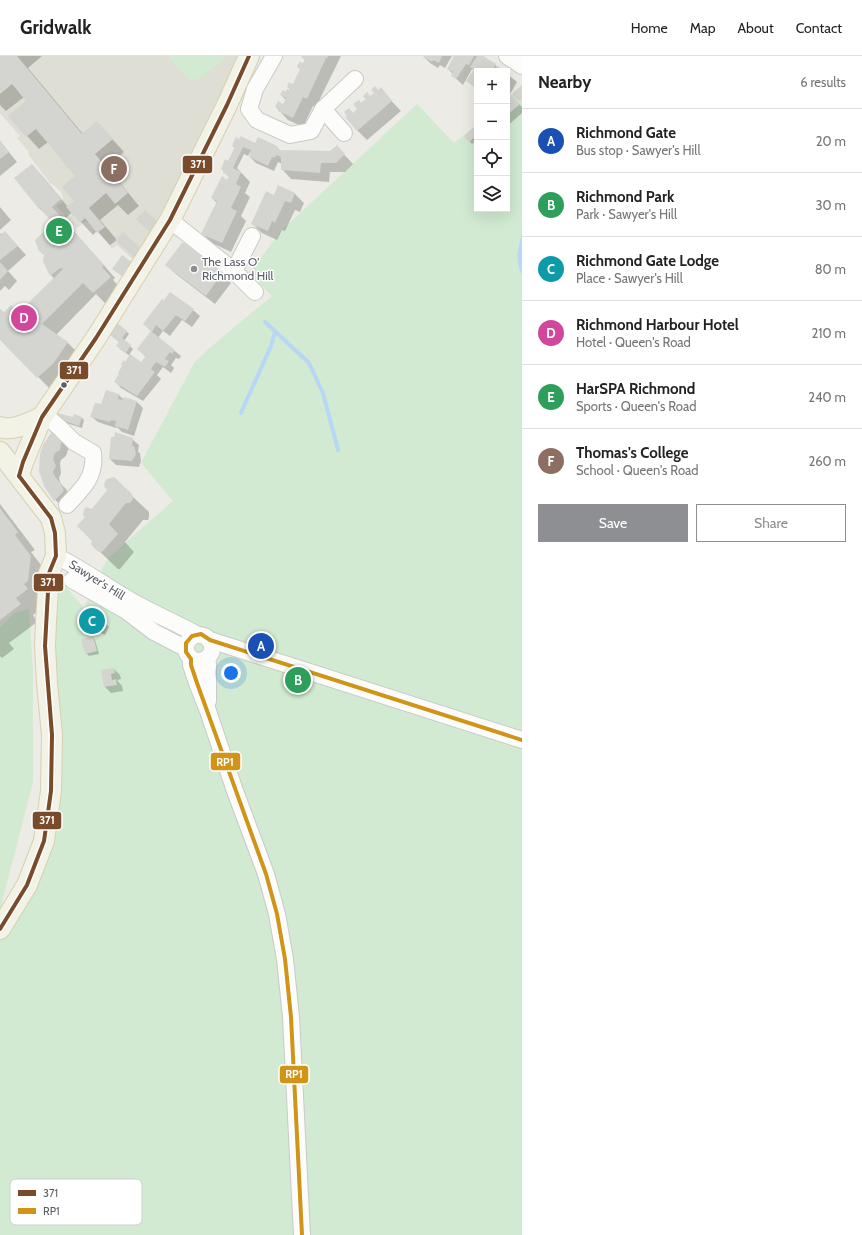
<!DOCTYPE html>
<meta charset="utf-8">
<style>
body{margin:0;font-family:Cabin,sans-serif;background:#f2f2f2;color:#222}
.controls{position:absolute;right:12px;top:12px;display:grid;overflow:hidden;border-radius:0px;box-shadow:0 4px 16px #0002}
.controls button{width:36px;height:36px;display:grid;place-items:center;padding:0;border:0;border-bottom:1px solid #e0e0e0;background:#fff;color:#222;font:20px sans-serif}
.you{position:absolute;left:231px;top:617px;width:14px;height:14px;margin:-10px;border:3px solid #fff;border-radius:50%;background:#1a73e8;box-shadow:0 0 0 6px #1a73e833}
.badge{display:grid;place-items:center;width:26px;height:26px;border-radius:50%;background:#8d8f92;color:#fff;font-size:13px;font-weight:700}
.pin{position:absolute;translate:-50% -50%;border:2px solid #fff;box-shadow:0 1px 4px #0006}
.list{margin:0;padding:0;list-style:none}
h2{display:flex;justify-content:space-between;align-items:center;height:52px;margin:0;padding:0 16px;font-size:17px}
h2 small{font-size:13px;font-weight:400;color:#767676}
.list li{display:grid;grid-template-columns:26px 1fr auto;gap:12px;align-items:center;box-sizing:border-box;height:64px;padding:0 16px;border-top:1px solid #e0e0e0}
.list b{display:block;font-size:15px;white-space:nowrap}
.list p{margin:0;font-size:13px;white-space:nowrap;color:#767676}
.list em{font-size:13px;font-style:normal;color:#767676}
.actions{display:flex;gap:8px;padding:12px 16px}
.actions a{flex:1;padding:9px 0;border:1px solid #8d8f92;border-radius:0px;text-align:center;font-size:14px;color:#8d8f92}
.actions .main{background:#8d8f92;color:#fff}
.icon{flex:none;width:22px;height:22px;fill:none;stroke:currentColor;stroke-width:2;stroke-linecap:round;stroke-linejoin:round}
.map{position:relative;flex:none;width:522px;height:1179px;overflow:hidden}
header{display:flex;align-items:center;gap:24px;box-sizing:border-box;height:56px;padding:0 20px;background:#fff;border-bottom:1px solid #e0e0e0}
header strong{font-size:19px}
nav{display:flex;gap:22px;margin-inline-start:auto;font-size:14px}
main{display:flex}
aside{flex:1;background:#fff}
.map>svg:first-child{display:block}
.education{fill:#deded5}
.green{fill:#d2ead1}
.water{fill:#b8d7f7}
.shadow{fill:#0003}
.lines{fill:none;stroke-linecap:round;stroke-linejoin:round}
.stream{stroke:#b8d7f7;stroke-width:4}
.building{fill:#d4d4d0}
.minor-casing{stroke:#c9cac9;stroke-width:18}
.major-casing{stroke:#d6d0b1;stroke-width:22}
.minor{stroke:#fcfcfb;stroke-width:16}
.major{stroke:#f3f2e7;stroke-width:20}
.bus-1-casing{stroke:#fff;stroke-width:7}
.bus-2-casing{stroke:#fff;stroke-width:7}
.bus-1{stroke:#7a4b2a;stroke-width:4}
.bus-2{stroke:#d09419;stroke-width:4}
.poi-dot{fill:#8d8f92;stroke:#fff;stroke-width:1.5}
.bus-dot{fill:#5a5e65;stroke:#fff;stroke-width:1.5}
.labels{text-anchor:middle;stroke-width:3;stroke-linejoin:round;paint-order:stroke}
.poi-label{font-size:12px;fill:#5a5e65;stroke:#fff;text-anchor:start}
.street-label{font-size:12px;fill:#5a5e65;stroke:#fff}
.key{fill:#fff;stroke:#cecfd1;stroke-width:1}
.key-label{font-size:11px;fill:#5a5e65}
.line-badge{stroke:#fff;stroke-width:1.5}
.badge-label{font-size:11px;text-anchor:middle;font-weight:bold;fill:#fff}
</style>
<header>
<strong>Gridwalk</strong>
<nav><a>Home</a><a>Map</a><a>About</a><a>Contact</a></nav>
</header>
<main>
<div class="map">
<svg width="522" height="1179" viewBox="0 0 522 1179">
<rect width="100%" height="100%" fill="#ecebe5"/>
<!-- education -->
<path class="education" d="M0,0h241l-103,208 -21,-19 -5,4 -14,-18 -12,-10 -9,7 -21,-22 6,-3 1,-3 -1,-7 -7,-7 -4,-2 -23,-30 1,-2 -12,-14 3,-2 -20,-23z"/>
<!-- green -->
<g class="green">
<path d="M168,0h59l-28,23 -8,1 -6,-4z"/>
<path d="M522,29v1150h-522v-295l30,-48 21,-53 1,-163 3,-83 11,-6 18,21 15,-34 10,-17 64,-56 -32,-38 53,-100 13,-13 65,-54 -23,-23 33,-43 135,-126 37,39 23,-19v85h30v-111z"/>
<path d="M29,553l4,62v111l-33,128v-282l14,-15z"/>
</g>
<!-- water -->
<path class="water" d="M522,177v42c-8,-18 -4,-24 0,-42z"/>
<!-- shadow -->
<g class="shadow">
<path d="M0,0h42l-14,12 55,66 14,-12 27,30 -17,15 32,39 -11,9 -10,-10 -18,15 17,20 -7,5 -13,-14 -4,4 -21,-23 -8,8 51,58 -2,2 9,10 -16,14 -10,-10 -40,41 12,8 12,12 -30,34 -50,-51v-28l4,4h15l35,-35 -5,-7 6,-49 -16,-15 -7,-43 12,13 24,29 8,-6 1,-25 -29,-34 -9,7 -30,-33 19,-15 -4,-4 -18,14 -6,-6z"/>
<path d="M303,0h38l-25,51 -3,-1 -10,21 -15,-7 -12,-13 8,-2 2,-5 -5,-5 10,-5 -3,-3 6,-2 7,-15 -3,-3 6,-2 2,-4 -4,-4z"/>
<path d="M425,0h27l-7,12 -5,-3 -2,3 -8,-5 -6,-6z"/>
<path d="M453,0h30l20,15h-26v18l-10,-8 7,-11 -2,-1 -9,16 -11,-10 1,-1 -5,-5 7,-12z"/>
<path d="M507,18l10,8 -8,14 -2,-1z"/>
<path d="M380,33l21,22 -34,29 -10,-10 -4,-16 6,-5 2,-5z"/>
<path d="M511,40l11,11v6l-15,13v-27z"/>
<path d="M477,78v6l-5,4 -7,-8z"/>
<path d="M0,85l17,21 -17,14z"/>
<path d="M256,88l21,3 5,6 49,-1 6,-5 16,17 -8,8h-15l-1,10 -38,-3 -9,-10v-5l-4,-2 -4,9 -18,-8 -6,-6 1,-4 -1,-1 -2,4 -4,-2 -7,14 13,14 -5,11 5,4 -9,19 5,5 -15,31 -19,-9 -10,-10 15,-30 -5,-5 15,-17 2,-4 -7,-8 6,-7 7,-14 -2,-2z"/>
<path d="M279,131l16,7 9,9 -4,9 -5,-2 -10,21 -3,-1 -5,10 -15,-7 -10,-10 22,-27z"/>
<path d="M0,151l11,13 -11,10z"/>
<path d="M0,177l14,9 12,13 -18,16 9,10 -8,9 -4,-4 -5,5z"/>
<path d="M166,209l56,8 9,10 -16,21 -39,-30z"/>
<path d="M193,254l7,6 -8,11 -10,-7 -12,16 -7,-5 -5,7 23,18 -2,3 -3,-1 -5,7 3,3 -3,5 -8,-6 -6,8 4,4 -18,22 -22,-13 -6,-7 15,-25 -10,-7v-7l-7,-5 13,-6 3,3 -5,7 9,8 -4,6 12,9 5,-7 -8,-8 14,-17 -8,-8z"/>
<path d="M119,339l5,5v-2l13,4 6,6 -9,28 -12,-4 -5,-5 -1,1 -18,-6 -7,-6z"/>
<path d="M81,361l3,3 -2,8 -19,-6 -4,-3z"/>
<path d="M53,376l16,15 -3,9 -5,4 -1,3 1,10 -2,5 2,6 5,5 4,9 -9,8 -11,-12z"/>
<path d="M132,383l7,6 -1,7 2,1 1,8 -2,6 -23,-2 -6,-6z"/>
<path d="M131,439l18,17v5l-1,3h-5l-18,22 9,10 -14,17h-2l-24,-23 -2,-36z"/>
<path d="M0,448l35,46 -4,2 17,22 -4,33 -11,8 4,7 -28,21 5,6 -12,9 -2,-2z"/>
<path d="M102,564l7,7 -4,8 -16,-7 -6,-6z"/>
<path d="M93,581l2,3 4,14 -10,2 -3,-3z"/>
<path d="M114,613l6,6 1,4 -4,1 5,6 1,5 -12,2 -6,-6 -3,-16z"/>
</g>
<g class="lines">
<!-- stream -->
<g class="stream">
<path d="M265,266l44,41 14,30 15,57"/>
<path d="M241,357l30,-67 4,-14"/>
</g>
</g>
<!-- building -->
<g class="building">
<path d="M0,0h17l65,78 15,-13 16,18 -18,15 33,39 -13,11 -9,-11 -17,15 16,19 -8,6 -12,-15 -5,5 -14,-16 8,-6 -12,-14 13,-11 -39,-47 -10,8 -18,-21 18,-15 -14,-17 -12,10z"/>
<path d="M302,0h27l-2,2h-1l-19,41 -4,-2 -10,21 -15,-7 1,-2 -4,-2 3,-6 5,3 3,-6 -6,-3 3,-5 3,2 1,-3 3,1 1,-1 -4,-2 2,-5 4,2 7,-15 -3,-2 2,-5 4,1 2,-4 -4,-2z"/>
<path d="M424,0h18l-3,7 -6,-3 -1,2 -9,-5z"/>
<path d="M454,0h20l-5,9 -3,-1 -10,15 -5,-3 2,-4 -6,-3z"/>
<path d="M477,0h6l13,8 -4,7h-15v17l-11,-7 8,-12 -4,-2z"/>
<path d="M497,10l8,5h-11z"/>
<path d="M522,29v14l-3,2 -7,-7z"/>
<path d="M375,30l3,4 3,-3 11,14 -35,30 -12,-14 2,-1 -3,-4 5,-4 4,5 4,-4 -4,-5 6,-4 2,3 5,-4 -3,-3 4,-4 3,4 4,-3 -3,-3z"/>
<path d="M511,39l9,9 -13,11v-17z"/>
<path d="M473,72l4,5v2l-8,7 -5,-6z"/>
<path d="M241,80l14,7 3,-6 19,9v2l4,3v-1l49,1 7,-6 8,9 -9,9h-15l-1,10 -39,-3v-13l-5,-2 -1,3 -3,-1 -4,9 -19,-9 2,-7 -8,-3 -10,21 8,4 -5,12 5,3 -10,21 6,3 -15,32 -21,-9 16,-33 -6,-3 11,-22 5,4 2,-4 -6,-3 1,-3 -3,-1 4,-10 3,2 7,-14 -3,-1 4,-9 3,2z"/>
<path d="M0,85l9,11 -9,7z"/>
<path d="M32,108l29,35 -9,8 52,58 -2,2 9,10 -18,16 -10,-10 -41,41 26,18 -15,22 -16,14 -37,-38v-31l4,3 7,-7 8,7 44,-43 -3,-1 -10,8 -2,-4 -5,-11 1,-6 -5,-4 -4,-11 18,-17 -13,-15 -1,1 -25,-31z"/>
<path d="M278,129l17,8 -4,10 -6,-2 -10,22 -3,-2 -4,10 -17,-7 15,-33 8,4z"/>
<path d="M145,154l15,14 -9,9 -15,-14z"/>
<path d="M5,175l13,15 -18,14v-25z"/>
<path d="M123,176l19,18 -7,8 -20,-18z"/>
<path d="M182,187h2l38,30 -16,23 -41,-31z"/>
<path d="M122,199l11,8 -10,14 -11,-8z"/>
<path d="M0,206l8,9 -8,9z"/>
<path d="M170,236l24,17 -9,12 -9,-6 -13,16 -7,-6 -4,7 23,18 -3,4 -2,-2 -5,7 4,2 -4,6 -9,-5 -5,7 4,3 -18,24 -23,-14 5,-8 -1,-1 4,-7 -1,-2 3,-4 1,2 5,-8 11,8 5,-6 -9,-7 14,-18 -8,-7 19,-25 2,1z"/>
<path d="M117,267l10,8 -5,7 9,7 -5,8 -10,-7 3,-4 -10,-8z"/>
<path d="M106,334l13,4 -1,5 4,1 2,-3 13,4 -9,29 -13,-4 1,-5 -5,-1 -1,2 -20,-5 5,-14 6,1z"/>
<path d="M57,357l16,4 1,-3 8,3 -3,9 -20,-7 -3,-4z"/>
<path d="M53,374l11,10 -3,3 -1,7 -5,3 -2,6 3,7 -3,6 3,6 4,4 4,9 -10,10 -9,-13 -6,-17 1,-17 3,-9z"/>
<path d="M115,376l18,6 -1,8h2l2,8 -4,7 -23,-2 2,-22h3z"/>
<path d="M114,421l18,17 1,5 -3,4h-4l-17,21 9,10 -16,18h-3l-6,-5 -2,-3 1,-3 -15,-15 8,-9 -2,-2 1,-5 2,-3 6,2 15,-19 -3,-4 1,-4 2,-3z"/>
<path d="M0,452l18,24 -3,3 16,21 -3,25 -4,3 4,5 -12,9 5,6 -21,16z"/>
<path d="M85,556l18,8 -4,9 -17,-7z"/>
<path d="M93,580l4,15 -12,3 -4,-15z"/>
<path d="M114,612l1,5 -4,1 1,6 4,-1 1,6 -13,2 -3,-17z"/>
</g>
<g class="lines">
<!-- minor casing -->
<g class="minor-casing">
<g id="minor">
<path d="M274,0l-19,33 -6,20 8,11 33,15 21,-4 12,-22 32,-30"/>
<path d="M507,0l15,10"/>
<path d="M323,53l21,24"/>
<path d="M170,164l64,51 21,21"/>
<path d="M234,215l18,-35"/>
<path d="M44,358l16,14 14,14 19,11c3,24 -11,36 -26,52"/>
<path d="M56,500c25,12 48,29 72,43 22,13 46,23 68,35"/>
<path d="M72,524l53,30 29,22 31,16"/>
<circle cx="199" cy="592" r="13"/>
<path d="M210,584l312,100"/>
<path d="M191,603v6l6,18 11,28 27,80 31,83 11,40 8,45 6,58 11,218"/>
<path d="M206,603l2,5v37"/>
</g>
</g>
<!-- major casing -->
<g class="major-casing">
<g id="major">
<path d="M0,371c13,5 30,-5 42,-10"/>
<path d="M0,396l51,66 4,15 1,23 -7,17 -3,49 -1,24 2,37 5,52 -1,56 -7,50 -17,44 -27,44"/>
<path d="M19,420l4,-14 19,-45 54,-79 74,-118 57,-115 22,-49"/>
</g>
</g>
<!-- minor -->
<use href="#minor" class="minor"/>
<!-- major -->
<use href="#major" class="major"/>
<!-- bus-1 casing -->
<g class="bus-1-casing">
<g id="bus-1">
<path d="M19,420l4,-14 19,-45 54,-79 74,-118 57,-115 22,-49"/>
<path d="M0,873l27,-44 17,-44 7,-50 1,-56 -7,-89 4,-73 7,-17 -1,-23 -4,-15 -32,-42"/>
</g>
</g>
<!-- bus-2 casing -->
<g class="bus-2-casing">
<path id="bus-2" d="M302,1179l-11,-218 -6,-58 -8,-45 -11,-40 -69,-191 -6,-18v-6l-5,-7v-9l6,-7 9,-2 9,6 312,100"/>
</g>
<!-- bus-1 -->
<use href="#bus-1" class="bus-1"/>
<!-- bus-2 -->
<use href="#bus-2" class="bus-2"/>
</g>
<!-- markers -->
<circle class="poi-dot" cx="194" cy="213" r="4"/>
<circle class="bus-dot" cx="64" cy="329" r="3.5"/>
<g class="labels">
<!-- poi labels -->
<g class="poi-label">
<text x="202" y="210">The Lass O'<tspan x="202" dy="14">Richmond Hill</tspan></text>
</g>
<!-- street labels -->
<g class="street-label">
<text transform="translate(97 524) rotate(32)" y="4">Sawyer's Hill</text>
</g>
</g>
<!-- legend -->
<rect x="10" y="1123" width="132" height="46" rx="6" class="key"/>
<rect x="18" y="1134" width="18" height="6" fill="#7a4b2a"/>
<rect x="18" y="1152" width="18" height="6" fill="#d09419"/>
<g class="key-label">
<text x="43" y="1141">371</text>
<text x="43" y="1159">RP1</text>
</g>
<g class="line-badge">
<rect x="182" y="99" width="31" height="19" rx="4" fill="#7a4b2a"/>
<rect x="59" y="305" width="30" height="19" rx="4" fill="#7a4b2a"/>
<rect x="33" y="517" width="31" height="19" rx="4" fill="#7a4b2a"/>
<rect x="210" y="696" width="31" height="19" rx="4" fill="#d09419"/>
<rect x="32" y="755" width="30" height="19" rx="4" fill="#7a4b2a"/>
<rect x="279" y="1009" width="30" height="19" rx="4" fill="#d09419"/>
</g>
<g class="badge-label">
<text x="198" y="112">371</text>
<text x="74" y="318">371</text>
<text x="48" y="530">371</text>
<text x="225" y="710">RP1</text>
<text x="47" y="768">371</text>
<text x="294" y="1022">RP1</text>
</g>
</svg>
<div class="controls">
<button>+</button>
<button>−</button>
<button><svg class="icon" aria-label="locate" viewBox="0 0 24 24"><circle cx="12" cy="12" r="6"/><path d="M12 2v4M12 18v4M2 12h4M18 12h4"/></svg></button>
<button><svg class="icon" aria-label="layers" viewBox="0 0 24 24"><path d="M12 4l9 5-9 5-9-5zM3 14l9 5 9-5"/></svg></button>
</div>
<div class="you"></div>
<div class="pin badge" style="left:261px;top:590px;background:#1a4fb4">A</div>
<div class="pin badge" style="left:298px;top:624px;background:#2e9e5b">B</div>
<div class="pin badge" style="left:92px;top:565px;background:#0f9aa8">C</div>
<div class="pin badge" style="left:24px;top:262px;background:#d1479c">D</div>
<div class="pin badge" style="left:59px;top:175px;background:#2e9e5b">E</div>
<div class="pin badge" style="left:114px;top:113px;background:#8d6e63">F</div>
</div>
<aside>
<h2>Nearby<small>6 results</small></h2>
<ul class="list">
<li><span class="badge" style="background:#1a4fb4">A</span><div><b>Richmond Gate</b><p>Bus stop · Sawyer's Hill</p></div><em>20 m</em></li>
<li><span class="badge" style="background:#2e9e5b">B</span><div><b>Richmond Park</b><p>Park · Sawyer's Hill</p></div><em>30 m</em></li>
<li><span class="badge" style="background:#0f9aa8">C</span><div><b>Richmond Gate Lodge</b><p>Place · Sawyer's Hill</p></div><em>80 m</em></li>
<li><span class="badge" style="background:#d1479c">D</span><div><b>Richmond Harbour Hotel</b><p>Hotel · Queen's Road</p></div><em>210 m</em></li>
<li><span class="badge" style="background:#2e9e5b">E</span><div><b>HarSPA Richmond</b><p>Sports · Queen's Road</p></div><em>240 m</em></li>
<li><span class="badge" style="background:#8d6e63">F</span><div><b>Thomas's College</b><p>School · Queen's Road</p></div><em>260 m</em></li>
</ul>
<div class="actions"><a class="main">Save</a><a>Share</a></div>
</aside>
</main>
